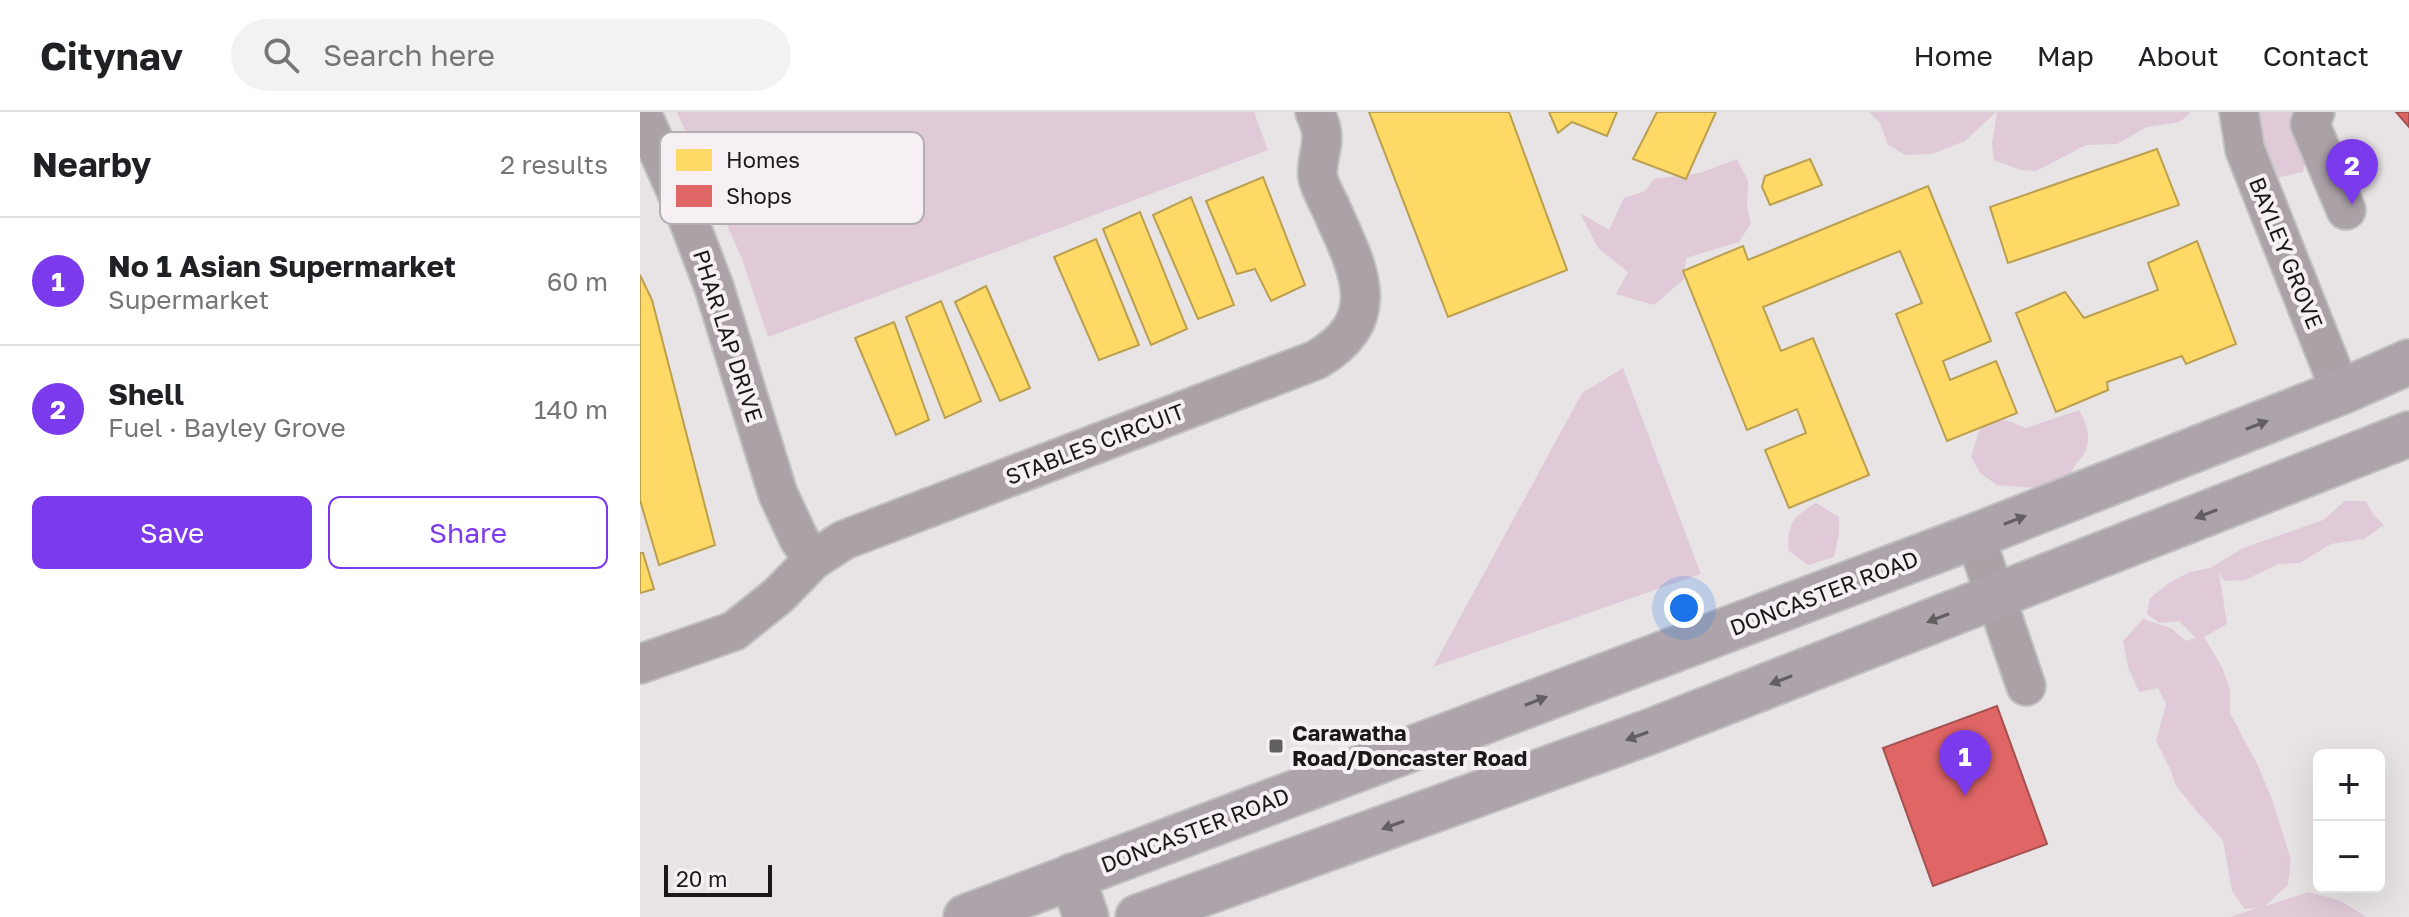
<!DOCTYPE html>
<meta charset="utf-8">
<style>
body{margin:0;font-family:"Golos Text",sans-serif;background:#f2f2f2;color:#202124}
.controls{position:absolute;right:24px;bottom:24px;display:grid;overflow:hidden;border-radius:12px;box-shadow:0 8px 32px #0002}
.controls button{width:72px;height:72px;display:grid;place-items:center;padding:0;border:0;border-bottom:2px solid #e0e0e0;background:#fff;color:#202124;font:40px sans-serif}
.scale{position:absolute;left:24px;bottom:20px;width:108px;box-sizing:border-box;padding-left:8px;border:4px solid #1a181a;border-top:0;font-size:22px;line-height:28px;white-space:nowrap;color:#1a181a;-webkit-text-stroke:6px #f6f0f4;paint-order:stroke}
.you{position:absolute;left:1044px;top:496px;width:28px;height:28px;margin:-20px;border:6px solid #fff;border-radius:50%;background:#1a73e8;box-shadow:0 0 0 12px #1a73e833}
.badge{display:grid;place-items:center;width:52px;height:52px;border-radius:50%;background:#7c3aed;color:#fff;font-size:26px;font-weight:700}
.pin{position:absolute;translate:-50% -66px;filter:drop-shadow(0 2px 4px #0008)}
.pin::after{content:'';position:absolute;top:42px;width:28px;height:24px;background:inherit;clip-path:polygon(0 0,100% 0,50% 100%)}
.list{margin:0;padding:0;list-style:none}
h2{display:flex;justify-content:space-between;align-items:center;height:104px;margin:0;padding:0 32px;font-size:34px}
h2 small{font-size:26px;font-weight:400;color:#757577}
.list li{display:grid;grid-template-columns:52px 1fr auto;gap:24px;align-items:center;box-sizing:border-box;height:128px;padding:0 32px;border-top:2px solid #e0e0e0}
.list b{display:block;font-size:30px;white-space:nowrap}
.list p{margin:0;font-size:26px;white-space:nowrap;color:#757577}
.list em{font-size:26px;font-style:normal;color:#757577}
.actions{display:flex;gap:16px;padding:24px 32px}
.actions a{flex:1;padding:18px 0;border:2px solid #7c3aed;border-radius:12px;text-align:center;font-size:28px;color:#7c3aed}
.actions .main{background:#7c3aed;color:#fff}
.icon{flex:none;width:44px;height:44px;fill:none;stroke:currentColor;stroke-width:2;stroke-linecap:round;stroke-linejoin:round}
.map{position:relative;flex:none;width:1769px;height:805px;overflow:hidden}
header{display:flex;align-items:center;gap:48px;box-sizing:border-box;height:112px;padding:0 40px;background:#fff;border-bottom:2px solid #e0e0e0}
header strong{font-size:38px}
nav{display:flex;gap:44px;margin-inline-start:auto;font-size:28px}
.search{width:560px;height:72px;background:#f2f2f2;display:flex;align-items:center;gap:20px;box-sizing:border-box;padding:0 28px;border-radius:44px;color:#757577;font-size:30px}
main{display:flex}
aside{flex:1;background:#fff}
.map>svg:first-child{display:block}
.green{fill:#e0cad8}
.homes{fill:#ffd966;stroke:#ba9f4f;stroke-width:2}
.shops{fill:#e06666;stroke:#a54f4f;stroke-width:2}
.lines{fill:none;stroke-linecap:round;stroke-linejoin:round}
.minor-casing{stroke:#c2c0c1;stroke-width:42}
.major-casing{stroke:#c2c0c1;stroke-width:48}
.minor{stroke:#aba2a8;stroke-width:38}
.major{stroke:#aca4aa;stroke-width:44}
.oneway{fill:#635e62}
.poi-dot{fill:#625f61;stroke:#f6f0f4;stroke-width:3}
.labels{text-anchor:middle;stroke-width:8;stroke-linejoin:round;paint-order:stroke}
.street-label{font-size:22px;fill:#1a181a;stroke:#f6f0f4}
.poi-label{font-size:22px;font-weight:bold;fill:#1a181a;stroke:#f6f0f4;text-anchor:start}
.key{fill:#f6f0f4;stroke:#b4afb3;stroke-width:2}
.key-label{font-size:22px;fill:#1a181a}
</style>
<header>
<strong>Citynav</strong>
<div class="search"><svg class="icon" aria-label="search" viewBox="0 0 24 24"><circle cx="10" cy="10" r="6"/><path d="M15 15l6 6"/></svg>Search here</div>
<nav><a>Home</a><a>Map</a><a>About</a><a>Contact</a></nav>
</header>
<main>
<aside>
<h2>Nearby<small>2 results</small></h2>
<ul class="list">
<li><span class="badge">1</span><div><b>No 1 Asian Supermarket</b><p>Supermarket</p></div><em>60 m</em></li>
<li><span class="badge">2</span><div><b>Shell</b><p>Fuel · Bayley Grove</p></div><em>140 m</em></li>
</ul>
<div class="actions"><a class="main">Save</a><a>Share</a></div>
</aside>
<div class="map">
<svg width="1769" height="805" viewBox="0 0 1769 805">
<rect width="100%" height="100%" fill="#e8e4e6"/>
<!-- green -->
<g class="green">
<path d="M37,0h577l14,38 -500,187 -26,-78z"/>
<path d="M1229,0h127l-31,29 -33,13 -27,1 -17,-10 -8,-22z"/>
<path d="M1357,0h194l-11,10 -33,5 -30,17 -31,1 -50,26 -15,-1 -27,-10 -2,-17z"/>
<path d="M1582,0h71l14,39 -4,21 -31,7 -50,-50z"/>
<path d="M1097,47l11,22 -1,26 4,16 -12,19 -53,16 -2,21 -30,26 -38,-11 12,-22 -30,-24 -18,-35 29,17 15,-32 21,-7 9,-12 46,-6z"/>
<path d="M983,256l78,206 -268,93 149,-274z"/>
<path d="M1439,298c7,11 12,26 7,39 -3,12 -13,11 -15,29l-23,11 -51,-4 -17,-12 -9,-17 9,-28 23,-9 23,9z"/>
<path d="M1705,389h21l7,13 11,11 -20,14 -33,5 -31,19 -22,1 -33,16 -21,1 -5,-9 8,52 -23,13 18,30 8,23v23l28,53 14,33 19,61 -3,25 -23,21 44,-14 32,9 25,16h-136l27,-9 -12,1 -13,-18 -9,-51 -25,-27 -22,-27 -5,-15 -15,-30 10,-37 -8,-16 -19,4 -11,-25 -5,-26 20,-22 28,9 15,13 10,-3 -17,-17 -20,2 -12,-9 3,-16 19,-15 21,-11 20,-4 33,-20 80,-28z"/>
<path d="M1176,391l23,14v16l-5,24 -26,8 -20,-15c0,-28 5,-33 28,-47z"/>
</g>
<!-- homes -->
<g class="homes">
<path d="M729,0h140l58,158 -119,47z"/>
<path d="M909,0h68l-10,24 -35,-14 -14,11z"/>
<path d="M1017,0h59l-30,67 -53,-20z"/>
<path d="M1517,37l22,56 -171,58 -18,-56z"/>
<path d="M1170,47l12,26 -52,20 -8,-18 3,-11z"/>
<path d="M623,65l42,108 -34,16 -16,-32 -18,5 -31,-73z"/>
<path d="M1288,74l63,155 -48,20 7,19 46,-19 21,52 -70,28 -51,-127 26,-11 -22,-52 -137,56 18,44 32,-13 56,137 -80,33 -24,-58 41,-17 -9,-24 -50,21 -64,-159 60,-25 5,14z"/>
<path d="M551,85l43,108 -36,14 -45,-104z"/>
<path d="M500,100l47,117 -36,16 -48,-116z"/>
<path d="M456,127l43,106 -40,15 -45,-103z"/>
<path d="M1557,129l39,103 -50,20 -4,-8 -75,26 1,8 -52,22 -40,-99 49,-21 19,26 74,-28 -10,-27z"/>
<path d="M0,163l12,25 63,245 -56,20 -19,-65z"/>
<path d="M346,174l44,102 -30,13 -45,-99z"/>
<path d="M301,189l40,100 -36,17 -39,-101z"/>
<path d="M254,210l35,98 -33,15 -41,-97z"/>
<path d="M0,441h3l11,36 -14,4z"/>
</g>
<!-- shops -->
<g class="shops">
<path d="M1756,0h13v15z"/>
<path d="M1357,594l50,138 -114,42 -50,-138z"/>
</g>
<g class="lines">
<!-- minor casing -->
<g class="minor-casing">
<g id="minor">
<path d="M1,0l44,99 29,76 64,207 21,45 14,21"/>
<path d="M1599,0l6,38 96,242"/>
<path d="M1675,0l-5,12 36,86"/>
<path d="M1335,424l51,150"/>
<path d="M0,552l94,-33 45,-36 34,-35 31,-20 472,-180c73,-42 40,-94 14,-154 -4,-8 -10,-19 -12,-28 -3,-16 7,-33 3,-49 -1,-5 -4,-12 -6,-17"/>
</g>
</g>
<!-- major casing -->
<g class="major-casing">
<g id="major">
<path d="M432,764l14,41"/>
<path d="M326,805l1009,-381 366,-144 68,-30"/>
<path d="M498,805l511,-185 760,-298"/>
</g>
</g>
<!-- minor -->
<use href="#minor" class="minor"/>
<!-- major -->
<use href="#major" class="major"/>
</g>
<!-- one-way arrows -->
<defs><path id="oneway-solid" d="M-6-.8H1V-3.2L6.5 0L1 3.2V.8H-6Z" transform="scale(2)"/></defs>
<g class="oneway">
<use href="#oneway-solid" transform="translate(1617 313) rotate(-21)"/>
<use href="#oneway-solid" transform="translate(1566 402) rotate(159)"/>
<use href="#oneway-solid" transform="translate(1375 408) rotate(-21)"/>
<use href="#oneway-solid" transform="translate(1298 506) rotate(159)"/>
<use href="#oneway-solid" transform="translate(1141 568) rotate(159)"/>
<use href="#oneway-solid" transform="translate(896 589) rotate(-21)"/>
<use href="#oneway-solid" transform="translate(997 624) rotate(160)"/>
<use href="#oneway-solid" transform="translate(753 713) rotate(160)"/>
</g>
<!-- markers -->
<rect class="poi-dot" x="628" y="626" width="16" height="16" rx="4"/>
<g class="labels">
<!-- street labels -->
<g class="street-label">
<text transform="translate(1646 141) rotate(68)" y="8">BAYLEY GROVE</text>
<text transform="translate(88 224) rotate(72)" y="8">PHAR LAP DRIVE</text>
<text transform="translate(455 332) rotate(-21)" y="8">STABLES CIRCUIT</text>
<text transform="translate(1184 481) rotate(-21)" y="8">DONCASTER ROAD</text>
<text transform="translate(555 718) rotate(-21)" y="8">DONCASTER ROAD</text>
</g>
<!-- poi labels -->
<g class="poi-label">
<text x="652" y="629">Carawatha<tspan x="652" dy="25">Road/Doncaster Road</tspan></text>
</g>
</g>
<!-- legend -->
<rect x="20" y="20" width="264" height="92" rx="12" class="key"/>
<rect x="36" y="37" width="36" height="22" fill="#ffd966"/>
<rect x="36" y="73" width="36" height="22" fill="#e06666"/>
<g class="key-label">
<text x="86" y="56">Homes</text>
<text x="86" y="92">Shops</text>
</g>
</svg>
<div class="controls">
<button>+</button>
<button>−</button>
</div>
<div class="scale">20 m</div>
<div class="you"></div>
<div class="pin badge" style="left:1325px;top:684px">1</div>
<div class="pin badge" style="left:1712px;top:93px">2</div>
</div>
</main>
